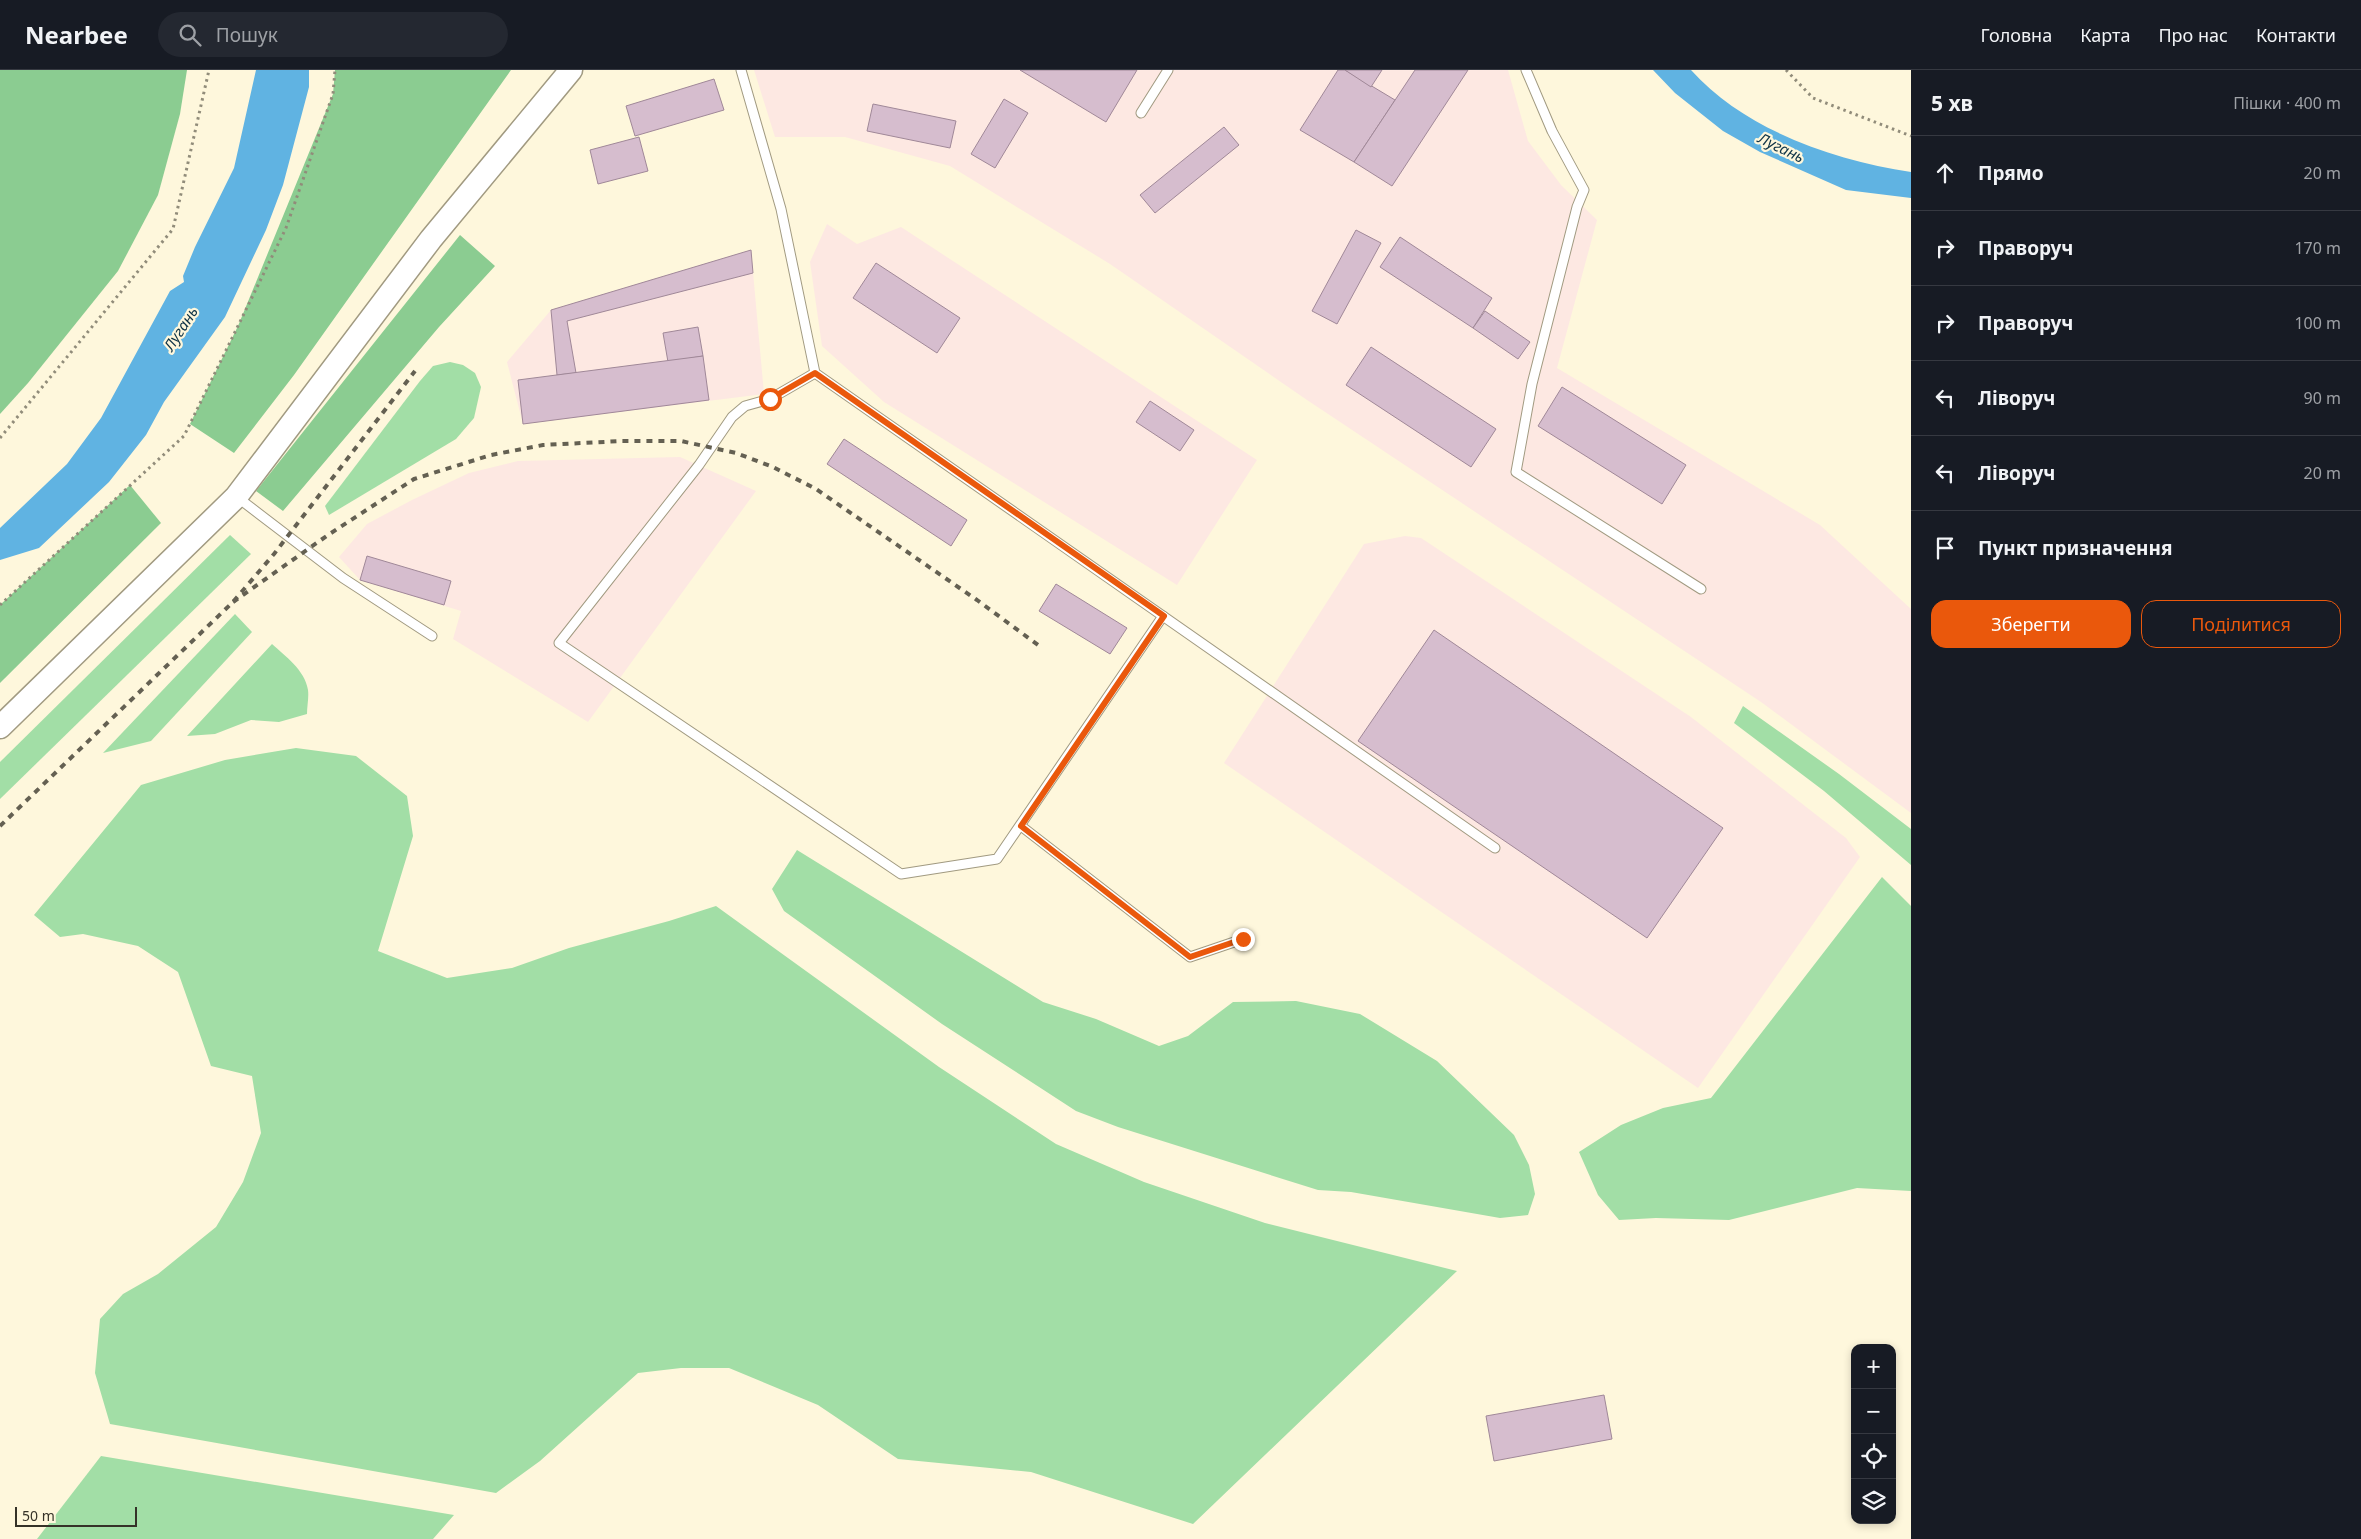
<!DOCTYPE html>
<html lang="uk">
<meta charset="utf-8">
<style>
body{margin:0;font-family:"Noto Sans",sans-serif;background:#242831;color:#f1f3f6}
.controls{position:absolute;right:15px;bottom:15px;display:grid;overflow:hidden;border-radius:10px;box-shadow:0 2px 8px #0003}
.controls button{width:45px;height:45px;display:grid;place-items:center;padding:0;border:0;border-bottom:1px solid #363941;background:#171b24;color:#f1f3f6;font:25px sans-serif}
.scale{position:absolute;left:15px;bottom:12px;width:122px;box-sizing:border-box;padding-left:5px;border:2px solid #353228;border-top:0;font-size:14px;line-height:18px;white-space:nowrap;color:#353228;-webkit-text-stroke:4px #fef7dc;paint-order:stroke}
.stop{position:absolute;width:15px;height:15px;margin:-11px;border:4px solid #ea580c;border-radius:50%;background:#fff}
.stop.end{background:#ea580c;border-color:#fff;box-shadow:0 1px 5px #0008}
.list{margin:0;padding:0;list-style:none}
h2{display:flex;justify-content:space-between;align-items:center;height:65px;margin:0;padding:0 20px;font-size:21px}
h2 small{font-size:16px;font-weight:400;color:#9ea1a6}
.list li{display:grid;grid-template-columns:32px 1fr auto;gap:15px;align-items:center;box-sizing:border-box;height:75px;padding:0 20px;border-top:1px solid #363941}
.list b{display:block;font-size:19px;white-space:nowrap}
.list em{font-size:16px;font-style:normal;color:#9ea1a6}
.actions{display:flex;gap:10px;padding:15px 20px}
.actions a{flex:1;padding:11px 0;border:1px solid #ea580c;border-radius:15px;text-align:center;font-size:18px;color:#ea580c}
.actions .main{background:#ea580c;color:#fff}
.icon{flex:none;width:28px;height:28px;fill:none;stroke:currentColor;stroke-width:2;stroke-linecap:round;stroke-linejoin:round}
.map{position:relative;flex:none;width:1911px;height:1469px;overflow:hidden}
header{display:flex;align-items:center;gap:30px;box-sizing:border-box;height:70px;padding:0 25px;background:#171b24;border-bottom:1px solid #363941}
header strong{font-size:24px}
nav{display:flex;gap:28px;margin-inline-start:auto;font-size:18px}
.search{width:350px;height:45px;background:#242831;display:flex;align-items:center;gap:12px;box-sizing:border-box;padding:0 18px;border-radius:28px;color:#9ea1a6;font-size:19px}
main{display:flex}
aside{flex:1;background:#171b24}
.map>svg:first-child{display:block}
.industrial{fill:#fde8e2}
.green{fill:#a2dea6}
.forest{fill:#8bcc91}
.water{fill:#60b3e2}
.building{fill:#d6bdce;stroke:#a08898}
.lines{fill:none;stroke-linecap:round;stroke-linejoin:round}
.service-casing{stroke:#a19a81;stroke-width:11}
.tertiary-casing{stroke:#a19a81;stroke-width:25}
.path{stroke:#918c7a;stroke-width:3;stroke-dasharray:2.5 4;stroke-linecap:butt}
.service{stroke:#fff;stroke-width:9}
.tertiary{stroke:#fff;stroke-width:22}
.rail{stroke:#646052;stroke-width:4;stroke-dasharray:6 6;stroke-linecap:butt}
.route{stroke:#ea580c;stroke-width:6}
.labels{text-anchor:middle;stroke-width:4.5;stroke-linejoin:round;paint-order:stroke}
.water-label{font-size:15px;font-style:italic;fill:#0d3246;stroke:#fef7dc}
</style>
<header>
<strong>Nearbee</strong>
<div class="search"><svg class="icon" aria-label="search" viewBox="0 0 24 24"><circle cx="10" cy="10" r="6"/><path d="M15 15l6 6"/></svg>Пошук</div>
<nav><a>Головна</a><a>Карта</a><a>Про нас</a><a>Контакти</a></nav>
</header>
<main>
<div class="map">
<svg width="1911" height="1469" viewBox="0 0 1911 1469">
<rect width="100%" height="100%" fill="#fef7dc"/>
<!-- industrial -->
<g class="industrial">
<path d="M754,0h754l20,71 33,44 36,35 -40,148 263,157 91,84v204l-150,-111 -454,-302 -197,-136 -160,-98 -105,-29h-70z"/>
<path d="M827,154l30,20 44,-17 356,233 -80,125 -293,-183 -62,-56 -12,-84z"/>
<path d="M751,180l13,144 -241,30 -16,-62 44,-52z"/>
<path d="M680,387l76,34 -168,231 -135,-83 8,-28 -101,-31 -21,-23 28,-33 45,-24 57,-27 49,-12z"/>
<path d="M1405,466l16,2 270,179 155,121 14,19 -162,231 -474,-325 140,-219z"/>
</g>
<!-- green -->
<g class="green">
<path d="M450,292l13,3 12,8 6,14 -7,31 -18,21 -127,76 -4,-9 95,-125 13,-15z"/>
<path d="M230,465l21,19 -251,245v-37z"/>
<path d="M235,544l17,18 -101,109 -48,12z"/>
<path d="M272,574c13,12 33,26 36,46 1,7 -1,16 -1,24l-28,8 -28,-2 -36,14 -28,2z"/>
<path d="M1743,636l96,68 72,55v36l-87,-74 -90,-68z"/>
<path d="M296,678l60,8 51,40 6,40 -35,115 69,27 65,-10 57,-20 100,-27 47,-15 223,161 117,77 88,38 121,41 192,48 -264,253 -162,-52 -133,-13 -80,-54 -89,-37h-48l-43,5 -98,88 -44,32 -386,-69 -15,-51 5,-54 23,-25 35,-20 58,-47 27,-45 18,-49 -9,-57 -41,-10 -33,-94 -40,-26 -55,-12 -23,3 -26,-22 107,-130 84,-25z"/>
<path d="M797,780l246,152 53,17 63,27 29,-10 45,-34 63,-1 64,13 77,47 77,74 15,30 6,29 -7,21 -28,3 -149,-26 -33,-2 -200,-63 -42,-16 -134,-87 -158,-113 -12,-22z"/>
<path d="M1882,807l29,29v285l-54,-3 -128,32 -73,-2 -37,2 -21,-25 -19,-43 42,-27 42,-17 48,-10z"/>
<path d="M101,1386l353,59 -21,24h-396z"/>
</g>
<!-- forest -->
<g class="forest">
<path d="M0,0h187l-7,44 -22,81 -40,76 -90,112 -28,31z"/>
<path d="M335,0h176l-217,305 -60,78 -44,-29 48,-98 95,-232z"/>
<path d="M460,165l35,31 -56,61 -156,184 -27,-20z"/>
<path d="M130,415l31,38 -161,160v-78z"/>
</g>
<!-- water -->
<g class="water">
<path d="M256,0h53v17l-26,98 -17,45 -41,87 -61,85 -18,33 -37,47 -70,66 -39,12v-32l67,-64 34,-46 69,-127 14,-9 -1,-6 12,-29 39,-79z"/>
<path d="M1653,0h38c54,60 142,90 220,102v26l-65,-8 -86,-38 -37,-21 -48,-38z"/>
</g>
<!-- building -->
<g class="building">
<path d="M1020,0h117l-31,52z"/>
<path d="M1338,0h7l50,30 -41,62 -54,-32z"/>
<path d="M1345,0h37l-11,17z"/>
<path d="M1415,0h53l-76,116 -38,-24z"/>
<path d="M714,9l10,31 -89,26 -9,-30z"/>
<path d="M1004,29l24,14 -33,55 -24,-14z"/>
<path d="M873,34l83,17 -6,27 -83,-17z"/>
<path d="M1224,57l15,18 -84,68 -15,-18z"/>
<path d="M639,67l9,34 -50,13 -8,-34z"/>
<path d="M1356,160l25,13 -44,81 -25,-13z"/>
<path d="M1400,167l92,61 -19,30 -93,-61z"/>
<path d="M751,180l2,23 -186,48 9,52 -19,2 -6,-65z"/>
<path d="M876,193l84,55 -23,35 -84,-55z"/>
<path d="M1485,241l45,31 -12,17 -45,-31z"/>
<path d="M698,257l5,29 -35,6 -5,-29z"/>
<path d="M1371,277l125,82 -25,38 -125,-82z"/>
<path d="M703,286l6,44 -186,24 -5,-44z"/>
<path d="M1562,317l124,78 -24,39 -124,-78z"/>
<path d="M1150,331l44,29 -14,21 -44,-29z"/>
<path d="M844,369l123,81 -16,26 -124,-82z"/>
<path d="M367,486l84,25 -7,24 -84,-25z"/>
<path d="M1056,514l71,44 -17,26 -71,-43z"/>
<path d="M1434,560l289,198 -76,110 -289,-197z"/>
<path d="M1604,1325l8,44 -118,22 -8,-45z"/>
</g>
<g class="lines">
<!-- service casing -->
<g class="service-casing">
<g id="service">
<path d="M741,0l40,139 34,164 680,475"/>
<path d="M1526,0l26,61 32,59 -7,17 -45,177 -16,88 185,117"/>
<path d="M1141,43l27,-43"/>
<path d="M815,303l-45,26 -25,7 -13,11 -33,48 -140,178 342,231 96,-15 166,-243"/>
<path d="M237,427l106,81 89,58"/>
<path d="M1021,756l169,131 53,-18"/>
</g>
</g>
<!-- tertiary casing -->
<g class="tertiary-casing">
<path id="tertiary" d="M0,657l236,-230 195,-258 140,-169"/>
</g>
<!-- path -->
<g class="path">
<path d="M1786,0l27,28 98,38"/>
<path d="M0,368l173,-209 36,-159"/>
<path d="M0,535l184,-169 102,-208 47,-134 2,-24"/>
</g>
<!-- service -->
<use href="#service" class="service"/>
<!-- tertiary -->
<use href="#tertiary" class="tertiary"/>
<!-- rail -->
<g class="rail">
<path d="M233,532l95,-67 86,-56 77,-24 52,-10 79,-4h59l55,12 37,14 43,22 161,111 61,45"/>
<path d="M0,756l233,-224 41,-48 141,-183"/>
</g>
</g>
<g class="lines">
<!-- route -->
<path class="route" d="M770,329l45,-26 349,243 -143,210 169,131 53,-18"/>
</g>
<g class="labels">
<!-- water labels -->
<g class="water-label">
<text transform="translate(1781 78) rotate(26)" y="5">Лугань</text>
<text transform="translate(181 259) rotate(-57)" y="5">Лугань</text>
</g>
</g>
</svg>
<div class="controls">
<button>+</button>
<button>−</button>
<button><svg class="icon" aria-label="locate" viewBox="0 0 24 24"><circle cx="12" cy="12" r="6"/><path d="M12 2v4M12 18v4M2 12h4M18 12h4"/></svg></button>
<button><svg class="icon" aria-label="layers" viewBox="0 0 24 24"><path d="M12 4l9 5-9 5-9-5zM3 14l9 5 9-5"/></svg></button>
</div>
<div class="scale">50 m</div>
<div class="stop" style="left:770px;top:329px"></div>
<div class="stop end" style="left:1243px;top:869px"></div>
</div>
<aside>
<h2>5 хв<small>Пішки · 400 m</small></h2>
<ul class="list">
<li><svg class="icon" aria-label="ahead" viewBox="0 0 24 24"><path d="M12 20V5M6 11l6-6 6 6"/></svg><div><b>Прямо</b></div><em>20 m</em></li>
<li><svg class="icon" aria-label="right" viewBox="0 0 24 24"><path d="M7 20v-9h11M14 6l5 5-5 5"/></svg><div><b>Праворуч</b></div><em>170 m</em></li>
<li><svg class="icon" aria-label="right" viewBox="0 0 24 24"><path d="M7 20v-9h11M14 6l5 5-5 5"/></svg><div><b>Праворуч</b></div><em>100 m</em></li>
<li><svg class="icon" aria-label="left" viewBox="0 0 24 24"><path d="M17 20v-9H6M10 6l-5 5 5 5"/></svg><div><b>Ліворуч</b></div><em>90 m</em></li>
<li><svg class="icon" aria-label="left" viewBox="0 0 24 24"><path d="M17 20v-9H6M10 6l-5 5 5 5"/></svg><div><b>Ліворуч</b></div><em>20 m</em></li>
<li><svg class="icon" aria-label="arrive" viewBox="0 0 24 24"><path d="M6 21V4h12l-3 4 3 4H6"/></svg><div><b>Пункт призначення</b></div></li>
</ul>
<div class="actions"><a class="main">Зберегти</a><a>Поділитися</a></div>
</aside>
</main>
